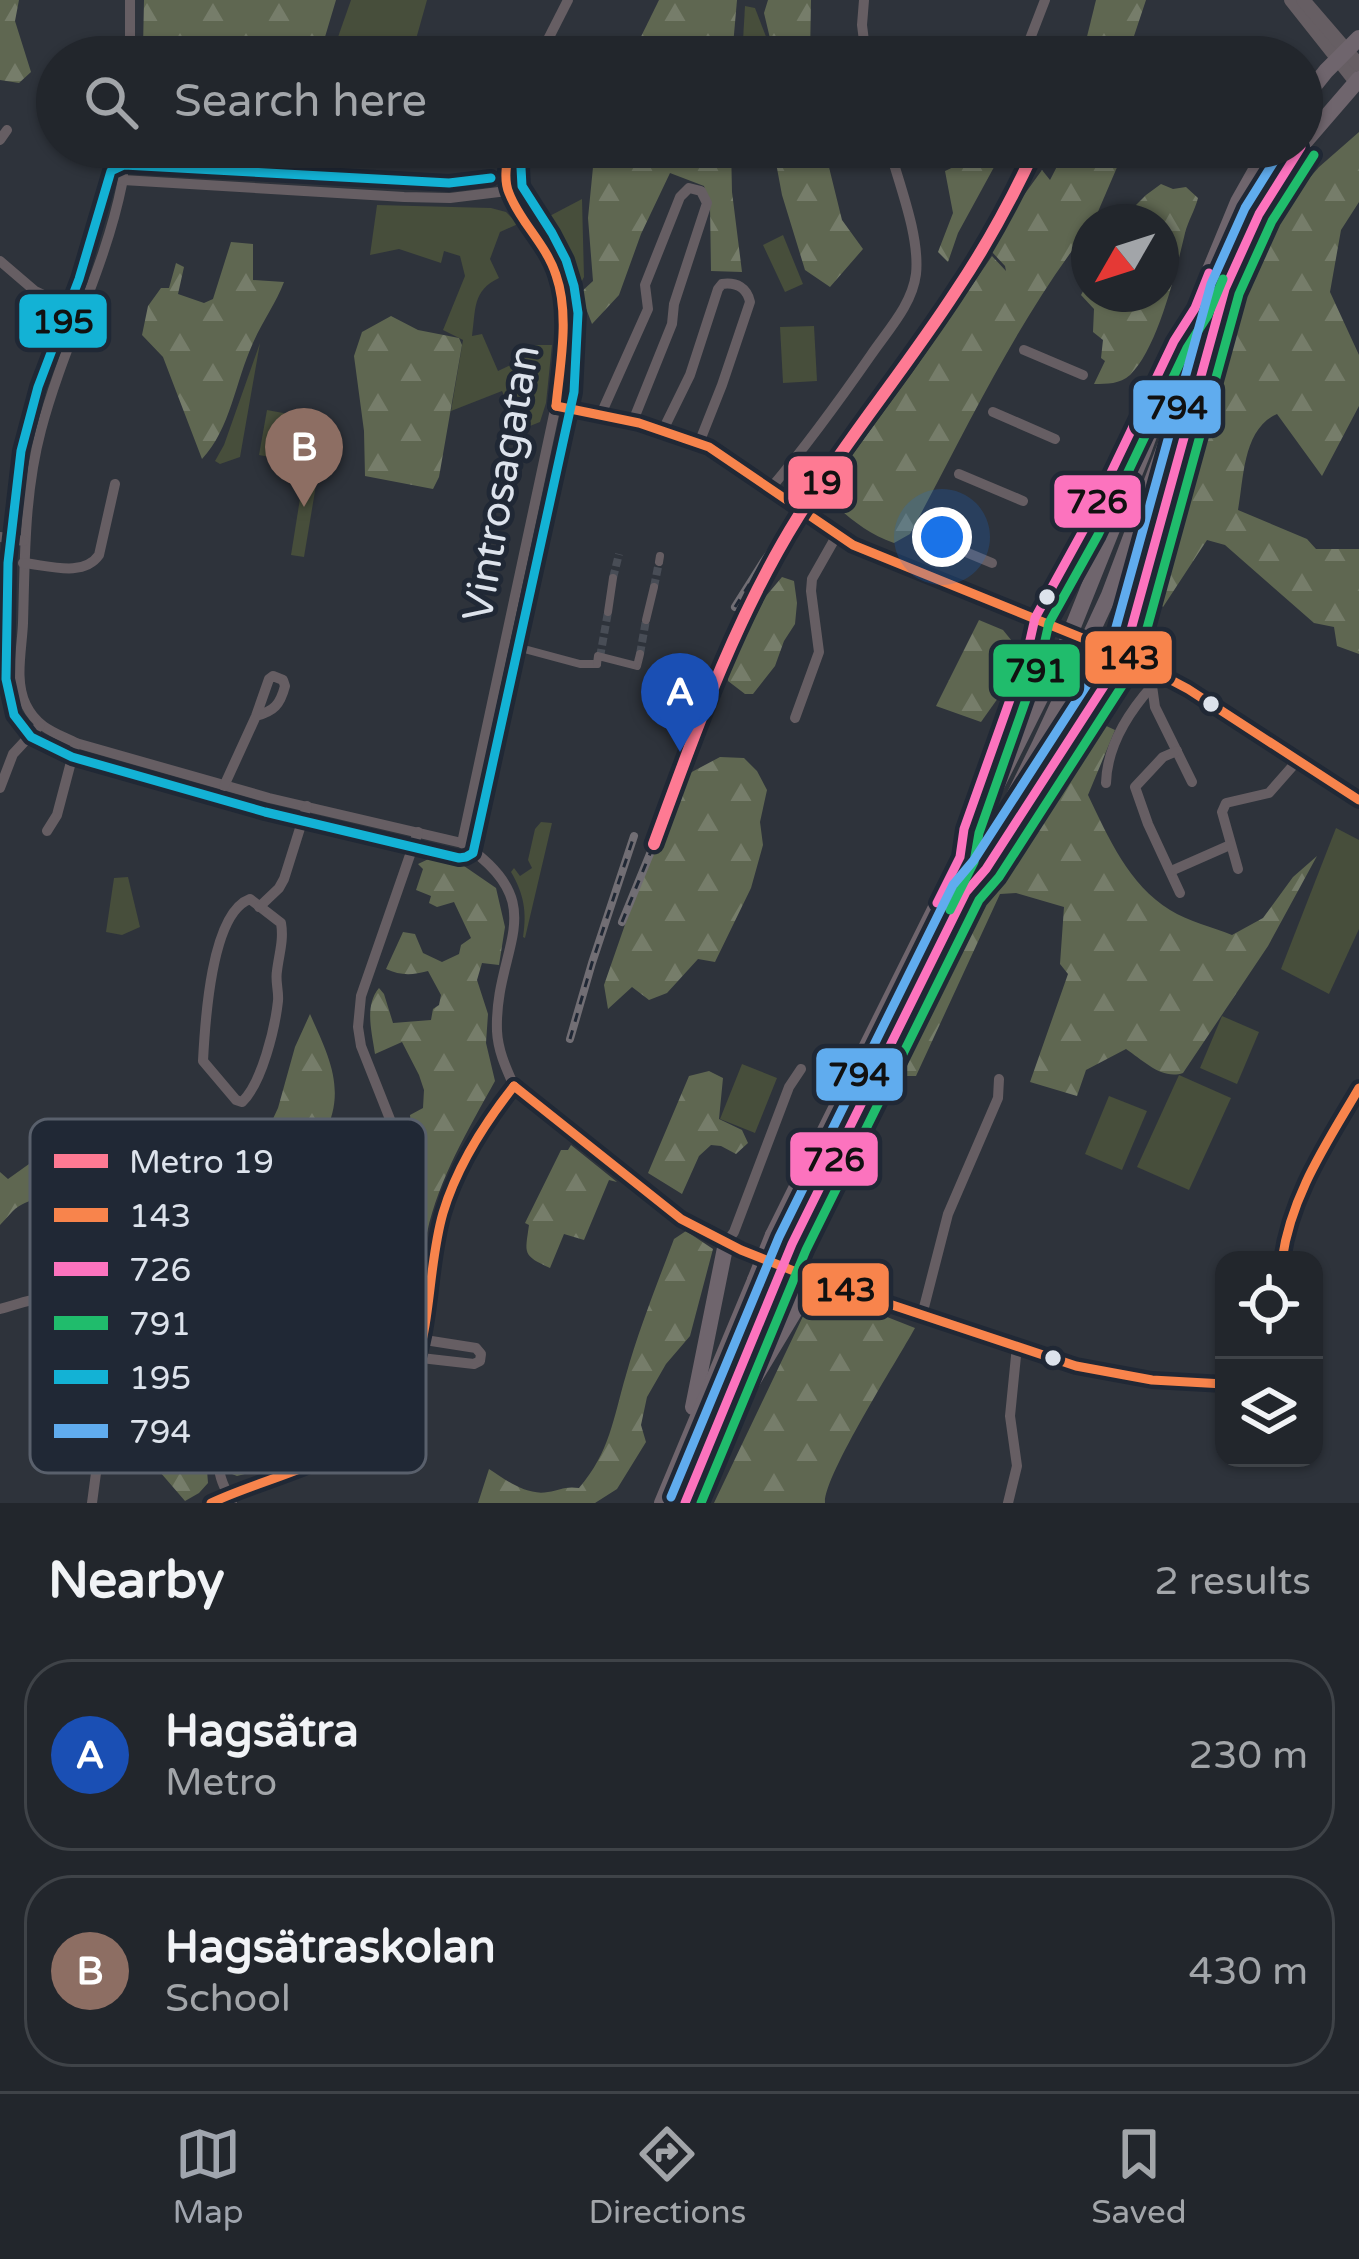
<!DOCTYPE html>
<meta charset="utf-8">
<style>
body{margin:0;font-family:"Varela Round",sans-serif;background:#2e3238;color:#f1f3f6}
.controls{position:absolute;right:36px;bottom:36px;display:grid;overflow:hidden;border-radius:24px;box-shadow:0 3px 9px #0004}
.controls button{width:108px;height:108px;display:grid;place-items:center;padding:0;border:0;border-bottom:3px solid #3f4348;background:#22262c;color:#f1f3f6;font:60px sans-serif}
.compass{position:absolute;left:1071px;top:204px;width:108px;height:108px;border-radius:50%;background:#22262c;box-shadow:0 3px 9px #0004;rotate:231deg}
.you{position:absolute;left:942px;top:537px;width:42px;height:42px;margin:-30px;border:9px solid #fff;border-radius:50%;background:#1a73e8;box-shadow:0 0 0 18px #1a73e833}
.badge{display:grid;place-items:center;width:78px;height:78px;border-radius:50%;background:#a0a5ae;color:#fff;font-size:39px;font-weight:700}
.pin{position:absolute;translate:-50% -99px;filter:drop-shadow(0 3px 6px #0008)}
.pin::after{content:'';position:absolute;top:63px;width:42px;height:36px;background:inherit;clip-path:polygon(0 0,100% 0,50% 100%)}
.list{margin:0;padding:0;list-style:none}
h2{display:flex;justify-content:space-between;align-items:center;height:156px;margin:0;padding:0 48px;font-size:51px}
h2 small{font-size:39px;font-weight:400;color:#a2a5a9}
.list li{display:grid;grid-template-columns:78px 1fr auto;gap:36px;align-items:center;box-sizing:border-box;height:192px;margin:0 24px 24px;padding:0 24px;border:3px solid #3f4348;border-radius:48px}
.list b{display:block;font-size:45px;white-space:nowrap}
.list p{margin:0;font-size:39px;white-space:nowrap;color:#a2a5a9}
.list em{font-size:39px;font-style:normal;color:#a2a5a9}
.icon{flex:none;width:66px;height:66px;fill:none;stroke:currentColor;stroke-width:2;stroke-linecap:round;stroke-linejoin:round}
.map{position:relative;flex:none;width:1359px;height:1503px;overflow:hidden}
.search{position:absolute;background:#22262c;box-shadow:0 3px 9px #0004;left:36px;right:36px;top:36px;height:132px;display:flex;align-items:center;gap:30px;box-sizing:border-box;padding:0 42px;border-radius:66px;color:#a2a5a9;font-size:45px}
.sheet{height:588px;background:#22262c}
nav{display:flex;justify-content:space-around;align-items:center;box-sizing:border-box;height:168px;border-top:3px solid #3f4348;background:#22262c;font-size:33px;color:#a2a5a9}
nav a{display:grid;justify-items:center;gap:6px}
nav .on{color:#a0a5ae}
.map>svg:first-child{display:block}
.green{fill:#474e3b}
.forest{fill:url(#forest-firs)}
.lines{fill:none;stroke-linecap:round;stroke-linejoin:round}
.pedestrian-tunnel{stroke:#484d56;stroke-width:8;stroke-dasharray:8 4;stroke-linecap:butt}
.pedestrian{stroke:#665e63;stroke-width:8}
.minor{stroke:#665e63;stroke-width:10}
.tertiary{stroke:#665e63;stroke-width:14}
.primary{stroke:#6f656d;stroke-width:16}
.rail-casing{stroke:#716e74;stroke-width:8}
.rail{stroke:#202835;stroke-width:3;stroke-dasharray:9;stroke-linecap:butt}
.minor-bridge{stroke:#665e63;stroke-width:10}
.primary-bridge{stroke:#6f656d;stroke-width:16}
.bus-1-casing{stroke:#202835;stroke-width:18}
.bus-2-casing{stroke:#202835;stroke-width:18}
.bus-3-casing{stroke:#202835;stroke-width:18}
.bus-4-casing{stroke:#202835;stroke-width:18}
.bus-5-casing{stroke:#202835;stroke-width:18}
.bus-1{stroke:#f8844c;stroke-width:9}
.bus-2{stroke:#fc73be;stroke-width:9}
.bus-3{stroke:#20bc6c;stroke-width:9}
.bus-4{stroke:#13b2d5;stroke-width:9}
.bus-5{stroke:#60acee;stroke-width:9}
.metro-1-casing{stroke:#202835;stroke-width:21}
.metro-1{stroke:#fe7a93;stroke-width:12}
.bus-dot{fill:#dde3ec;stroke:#202835;stroke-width:4.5}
.labels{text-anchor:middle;stroke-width:10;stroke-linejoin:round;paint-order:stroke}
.street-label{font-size:42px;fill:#dde3ec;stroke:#202835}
.key{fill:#202835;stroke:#59606c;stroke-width:3}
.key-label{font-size:33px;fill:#dde3ec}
.line-badge{stroke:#202835;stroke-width:4.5}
.pale-badge-label{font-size:33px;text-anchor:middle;font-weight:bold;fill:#111}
</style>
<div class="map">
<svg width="1359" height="1503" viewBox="0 0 1359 1503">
<defs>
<pattern id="forest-firs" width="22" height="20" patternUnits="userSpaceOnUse" patternTransform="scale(3)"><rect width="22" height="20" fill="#5f6751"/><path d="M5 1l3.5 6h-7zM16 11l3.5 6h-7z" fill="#767d6a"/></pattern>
</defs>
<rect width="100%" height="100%" fill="#2e333b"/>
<!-- green -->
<g class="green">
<path d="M351,0h76l-16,57h-80z"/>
<path d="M745,6l10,2 15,39 -6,10h-22z"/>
<path d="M582,199l2,78 -8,15 -3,-1c-5,-27 -15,-48 -31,-71z"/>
<path d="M377,205l114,3 15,4 12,12 -18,8 -10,27 9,19c-27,13 -23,31 -27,58l10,-2 16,37 38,-18 -2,-8h18l-6,58 -6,19 -20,8 -18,-39 -51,20 12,-71 -20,-10 22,-54 -5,-20 -16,-5 -3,12 -42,-14 -29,6z"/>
<path d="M783,235l20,49 -18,8 -22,-47z"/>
<path d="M814,326l3,55 -34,2 -3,-56z"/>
<path d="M260,343l-20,114 -20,7 -5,-3 9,-16z"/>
<path d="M267,410l27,5 -8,45 -27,-5z"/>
<path d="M309,478l8,1 -13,78 -13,-2 11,-69z"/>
<path d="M541,822l11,1 -27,115 -2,-1c4,-25 1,-43 -12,-65l3,-4 6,8 12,-8 -4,-8 7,-31z"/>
<path d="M1336,828l23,12v89l-30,65 -48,-25z"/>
<path d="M128,877l12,50 -18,8 -16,-3 8,-54z"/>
<path d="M1222,1016l37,16 -22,52 -37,-16z"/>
<path d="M742,1064l35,14 -22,55 -35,-14z"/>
<path d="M1179,1075l52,23 -42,92 -52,-23z"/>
<path d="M1109,1096l38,15 -25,59 -37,-16z"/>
</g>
<!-- forest -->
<g class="forest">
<path d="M0,0h19l-4,21 16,51 -12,11 -19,-3z"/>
<path d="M144,0h192l-17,57h-19l-22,-6 -4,6h-97l-34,-9z"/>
<path d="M659,0h78l-5,57h-101z"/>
<path d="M768,0h43l-1,57h-39l2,-6 -9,-38z"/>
<path d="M1096,0h50l-19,57h-45z"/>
<path d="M1359,132v70l-18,28 -11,62 29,63v51l-37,70 -45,-62c-34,15 -33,63 -39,96l69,29 9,10h43v105l-22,-8 -3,-19 -20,-4 -89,-78 -18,-5 -44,67 -4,-4 -1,-18 16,-37 2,-43 89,-276 54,-62z"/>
<path d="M595,147h136l1,45 10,80 -31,-1 -1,-65 -6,-20 -34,-13 -29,61 -22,61 -27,29 -12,-31 13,-12 -5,-63z"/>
<path d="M773,147h51l18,73 21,29 -33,38 -25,-17 -23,-75z"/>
<path d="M990,147h15l-47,86 -10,29 -10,-10 15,-39 -8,-42 41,-19z"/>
<path d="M1067,147h41l13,11 -27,63 -5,1v6c-73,94 -123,202 -179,306l-16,9c-28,-10 -46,-26 -67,-45l4,-14 81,-111 80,-117 14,15 -1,-5 -13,-14 24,-46 26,-36 8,10z"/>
<path d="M1161,184l12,5 13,-2 12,11c-3,12 -10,23 -13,35 -9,38 -27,115 -55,142 -10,9 -23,9 -36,9l11,-23 -4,-3 2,-18 -10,-8 1,-23 -13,-14 8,-15v14h72v-72h-42l27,-27z"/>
<path d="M231,242l22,2v36l31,2c-8,21 -22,40 -31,61 -18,39 -22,85 -51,116l-39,-102 -21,-22 6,-29 13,-18h8l7,-25 8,4 -6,27 26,9 9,-4z"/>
<path d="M391,316l27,14 41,8 3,7 -23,132 -6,12 -68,-13 -1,-45 -10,-75 8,-24z"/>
<path d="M782,577l12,4 3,22 -2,21 -11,17 -9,25 -22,28h-8l-17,-13v-11l38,-74z"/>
<path d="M979,620l24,10 13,16 -13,45 -22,31 -45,-16z"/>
<path d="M1101,715l1,9 13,6 -27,65c20,42 41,90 82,115 18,11 42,17 62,25l31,-17 30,-41 24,-21 -49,90 -85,127c-21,7 -39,-12 -57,-24l-40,21 -9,26 -47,-14 38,-108 -8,-10 4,-57 -48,-14 -16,1 -84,182h-9l-13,-5 66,-139 67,-107z"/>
<path d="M720,757l24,1 13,13 10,19 -7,32 3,23 -12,43 -36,74 -17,-3 -31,34 -18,7 -17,-13 -24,22 -4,-24 24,-69 44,-108 16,-34z"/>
<path d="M437,855l27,11 32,22 9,39 -6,38 -17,-2 -5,17 11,34 -2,29 9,38c-27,49 -56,97 -68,152 -9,39 -7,80 -18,119 -14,56 -54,76 -103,98 -22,10 -45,20 -69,26l-5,-2c-6,-37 52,-21 70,-42 59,-67 71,-128 91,-211 7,-31 17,-60 11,-92l7,-3 -1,-11 13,-7 1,-18 -5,-15 -17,-33 -27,12c-3,-22 -11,-48 4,-66l5,6 9,29 38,-3 2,-11 6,-4 2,-10 -13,-24c-15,4 -27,5 -42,-2l17,-37 12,2 8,19 19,9 17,-8 2,-9 10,-7 -17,-36 -17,5 -8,-4 2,-7 -15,-6 7,-21 -5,-5z"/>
<path d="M310,1014c19,43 37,76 14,121l10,38 -40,22 7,19 -7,29 -23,26 -15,54 18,45 25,-6 11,1 -26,48 -30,-35 -62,17 26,49 -11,28 1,13 -9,10 -14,8 -25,-29 -24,-38 -9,-4 -3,-6 29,-11 3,-11c39,-21 26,-54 9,-86l-10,-2 -27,-26 -1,-68 -17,-28c-28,0 -63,-2 -89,13 -8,4 -14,13 -21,20v-53l8,7 35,-25 6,-22 24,2v-8l9,55 76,-5 3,-37h47l10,18 32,11 28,-60 17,-61z"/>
<path d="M709,1071l14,7 -4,41 23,11 6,13 -12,11 -15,-8 -10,-1 -12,11 -17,38 -34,-21 41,-97z"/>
<path d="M571,1145l46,37 -8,-2 -25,60 -20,-6 -14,34c-28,-13 -25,-14 -21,-43l-4,-2 36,-73h7z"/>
<path d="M686,1231l27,18 -23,87 -24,28 -19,33 -6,28 5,17 -29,47 -22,14h-117l11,-34c17,11 37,27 59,23 12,-2 17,-6 31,-4 31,-36 34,-69 47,-113 13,-46 31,-91 48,-136z"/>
<path d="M816,1289l99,39c-17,31 -92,149 -90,175h-111z"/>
</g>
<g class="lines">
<!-- pedestrian-tunnel -->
<g class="pedestrian-tunnel">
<path d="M613,578l6,-24"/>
<path d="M654,587l5,-25"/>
<path d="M640,654l6,-34"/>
<path d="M600,657l8,-45"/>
<path d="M689,686l25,13"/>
</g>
<!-- pedestrian -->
<g class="pedestrian">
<path d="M659,562l1,-6"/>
<path d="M608,612l5,-34"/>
<path d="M646,620l8,-33"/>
<path d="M513,646l67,18h17"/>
<path d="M597,664l1,-8 39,10 3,-12"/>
<path d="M663,676l26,10"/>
</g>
<!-- minor -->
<g class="minor">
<path d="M864,0l-2,25 4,32"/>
<path d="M130,57v-57"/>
<path d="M539,57l29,-57"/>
<path d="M1023,57l22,-57"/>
<path d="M0,140l7,-10"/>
<path d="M125,147c-2,12 -1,25 -3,37 -17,85 -59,162 -81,246 -17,64 -16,128 -18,193 -1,26 -9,58 3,82 11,23 30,28 50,38l193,55 193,45c94,63 32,103 35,188 1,20 9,37 17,55l167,133 60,31 73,29 262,87 76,14 72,4"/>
<path d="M123,180l281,17 46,1 57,-7"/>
<path d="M0,261l35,30 47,22"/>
<path d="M1024,350l59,25"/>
<path d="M556,406l83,17 70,24 144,98 30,15 154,58"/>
<path d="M993,412l62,27"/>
<path d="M601,414l47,-105 -3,-24 35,-88 9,-9 12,3 6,12 -33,101 -2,20 -39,97"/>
<path d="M663,430l27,-55 28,-86 4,-5c15,-2 25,4 28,18l-28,83 -23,58"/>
<path d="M959,474l64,27"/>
<path d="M771,488c36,-43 68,-87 100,-133 17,-25 41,-50 45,-81 4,-38 -17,-90 -27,-127"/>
<path d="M0,537l24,4"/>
<path d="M944,543l48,20"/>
<path d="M23,563c24,2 60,15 76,-8l16,-71"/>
<path d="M1122,654l66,35 171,111"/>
<path d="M1160,674l-8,12 3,21 37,75"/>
<path d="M795,718l24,-66 -8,-61 1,-12 25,-44"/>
<path d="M1177,751l-14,6 -28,30 13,37 32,69"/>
<path d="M1106,783c1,-37 22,-70 46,-97"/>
<path d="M224,786l32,-70 13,-37 4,-3 10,4 2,6c-5,19 -11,25 -29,30"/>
<path d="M0,788l13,-34 27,-29"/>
<path d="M47,831l10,-16 19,-72"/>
<path d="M462,843l97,-452 4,-79 -4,-24 -7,-22 -13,-26 -32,-49 -1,-24 4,-20"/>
<path d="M1238,869l-16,-57 4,-9 43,-10 29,-33"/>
<path d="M1171,871l59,-26"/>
<path d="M250,899l31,24c3,17 -2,31 -4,48 -2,10 2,20 1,30 -3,27 -16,82 -36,101l-6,-2 -33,-39c2,-39 8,-148 47,-162z"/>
<path d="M259,907l20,-19 5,-9 23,-73"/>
<path d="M726,1243l8,-11 55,-145 12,-18"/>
<path d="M1282,1260c3,-60 48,-120 77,-172"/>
<path d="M0,1309c26,-7 58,-22 79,1l25,103 -12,90"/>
<path d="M922,1315l26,-101 50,-116 1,-19"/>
<path d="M421,1358l53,6 6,-3 1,-7 -5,-6 -51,-8"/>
<path d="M232,1503c-4,-10 -10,-18 -12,-29 -5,-39 48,-33 71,-44l49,-69 17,-31 18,-63 25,-110 1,-10 -40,-101 -3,-19 3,-31 57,-164"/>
<path d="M1008,1503l9,-37 -7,-50 7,-70"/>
</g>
<!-- tertiary -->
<g class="tertiary">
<path d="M1291,0l65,82"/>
<path d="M1303,0l56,65"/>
<path d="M211,1503c48,-25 126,-42 166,-77 65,-57 43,-140 66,-213 14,-48 40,-89 71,-127"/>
</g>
<!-- primary -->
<g class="primary">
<path d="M1302,101l24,-30 33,-33"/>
<path d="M1302,145l57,-66"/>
<path d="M965,827l63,-178 7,-31 49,-89 86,-179"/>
<path d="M992,858l118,-178 14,-25 77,-274"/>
<path d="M773,1235l289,-581 81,-202 62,-170 33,-80 31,-55"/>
<path d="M792,1244l247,-498 70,-151 123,-326 27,-55 42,-67"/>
<path d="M693,1407l33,-164"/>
<path d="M728,1422l86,-143"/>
<path d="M662,1503l93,-223"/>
<path d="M685,1503l88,-215"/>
</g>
<!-- rail casing -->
<g class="rail-casing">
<g id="rail">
<path d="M735,607l29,-46 65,-91"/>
<path d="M622,922l32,-78"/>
<path d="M570,1039l22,-76 42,-127"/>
</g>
</g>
<!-- rail -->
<use href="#rail" class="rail"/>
<!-- minor-bridge -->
<path class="minor-bridge" d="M1047,622l66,28"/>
<!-- primary-bridge -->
<g class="primary-bridge">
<path d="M755,1280l18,-45"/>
<path d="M773,1288l19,-44"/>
</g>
<!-- bus-1 casing -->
<g class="bus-1-casing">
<g id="bus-1">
<path d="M510,147c-3,14 -7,32 -1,46 11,29 37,51 47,82 14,40 4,90 0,131"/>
<path d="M556,406l83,17 70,24 144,98 271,110 64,34 171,111"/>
<path d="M514,1086l167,133 60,31 73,29 262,87 76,14 72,4"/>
<path d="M1282,1260c9,-65 45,-117 77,-172"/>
<path d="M211,1503c53,-25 121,-37 165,-77 62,-54 46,-141 67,-213 14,-47 41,-89 71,-127"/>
</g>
</g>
<!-- bus-2 casing -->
<g class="bus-2-casing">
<g id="bus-2">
<path d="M937,903l23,-46 4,-28 64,-180 7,-31 49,-89 90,-188 21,-33 14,-35"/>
<path d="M685,1503l107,-259 174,-352 20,-23 138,-214 101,-366 34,-75 42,-67"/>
</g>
</g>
<!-- bus-3 casing -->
<g class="bus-3-casing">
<g id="bus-3">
<path d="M950,910l24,-48 5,-29 63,-179 7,-31 49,-88 89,-187 21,-33 15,-36"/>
<path d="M701,1503l105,-253 173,-350 20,-23 139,-216 101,-367 33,-73 42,-66"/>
</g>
</g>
<!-- bus-4 casing -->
<g class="bus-4-casing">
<path id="bus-4" d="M491,178l-42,5 -325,-18 -13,6 -32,108 -41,108 -17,64 -13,112 -2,116 8,36 17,22 41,20 193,55 194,46 7,-1 7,-4 101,-461 4,-79 -4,-27 -8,-26 -14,-27 -30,-47 -1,-18 4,-18"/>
</g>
<!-- bus-5 casing -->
<g class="bus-5-casing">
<path id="bus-5" d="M671,1497l108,-260 174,-352 21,-25 136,-211 101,-365 34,-76 38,-61"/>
</g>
<!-- bus-1 -->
<use href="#bus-1" class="bus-1"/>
<!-- bus-2 -->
<use href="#bus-2" class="bus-2"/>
<!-- bus-3 -->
<use href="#bus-3" class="bus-3"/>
<!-- bus-4 -->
<use href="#bus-4" class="bus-4"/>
<!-- bus-5 -->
<use href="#bus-5" class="bus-5"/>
<!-- metro-1 casing -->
<g class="metro-1-casing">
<path id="metro-1" d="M654,844c41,-112 81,-226 144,-327 49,-78 108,-149 158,-226 31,-46 57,-94 80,-144"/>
</g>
<!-- metro-1 -->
<use href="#metro-1" class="metro-1"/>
</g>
<!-- markers -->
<g class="bus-dot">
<circle cx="1047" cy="597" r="10"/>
<circle cx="1211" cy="704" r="10"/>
<circle cx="1053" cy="1358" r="10"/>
</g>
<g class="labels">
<!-- street labels -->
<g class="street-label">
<text transform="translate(500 483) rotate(-80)" y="15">Vintrosagatan</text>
</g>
</g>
<!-- legend -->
<rect x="30" y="1119" width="396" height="354" rx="18" class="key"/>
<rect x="54" y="1154" width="54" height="14" fill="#fe7a93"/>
<rect x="54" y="1208" width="54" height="14" fill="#f8844c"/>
<rect x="54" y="1262" width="54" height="14" fill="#fc73be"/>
<rect x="54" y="1316" width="54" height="14" fill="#20bc6c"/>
<rect x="54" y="1370" width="54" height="14" fill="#13b2d5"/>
<rect x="54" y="1424" width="54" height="14" fill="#60acee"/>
<g class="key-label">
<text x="129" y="1173">Metro 19</text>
<text x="129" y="1227">143</text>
<text x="129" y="1281">726</text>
<text x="129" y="1335">791</text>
<text x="129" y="1389">195</text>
<text x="129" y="1443">794</text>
</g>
<g class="line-badge">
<rect x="17" y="292" width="92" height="58" rx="12" fill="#13b2d5"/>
<rect x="1131" y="378" width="92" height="58" rx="12" fill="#60acee"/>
<rect x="786" y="454" width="69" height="57" rx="12" fill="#fe7a93"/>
<rect x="1052" y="473" width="91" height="57" rx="12" fill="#fc73be"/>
<rect x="1083" y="629" width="91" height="57" rx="12" fill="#f8844c"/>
<rect x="991" y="642" width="91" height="57" rx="12" fill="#20bc6c"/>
<rect x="814" y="1046" width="91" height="57" rx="12" fill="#60acee"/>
<rect x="788" y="1130" width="92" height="58" rx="12" fill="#fc73be"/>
<rect x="800" y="1261" width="91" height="57" rx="12" fill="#f8844c"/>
</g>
<g class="pale-badge-label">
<text x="63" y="333">195</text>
<text x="1177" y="419">794</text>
<text x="821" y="494">19</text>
<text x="1097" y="513">726</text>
<text x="1129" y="669">143</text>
<text x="1036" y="682">791</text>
<text x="859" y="1086">794</text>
<text x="834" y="1171">726</text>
<text x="845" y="1301">143</text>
</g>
</svg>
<div class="controls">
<button><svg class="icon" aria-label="locate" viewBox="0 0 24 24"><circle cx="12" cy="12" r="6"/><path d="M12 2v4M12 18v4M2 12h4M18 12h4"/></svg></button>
<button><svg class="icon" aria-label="layers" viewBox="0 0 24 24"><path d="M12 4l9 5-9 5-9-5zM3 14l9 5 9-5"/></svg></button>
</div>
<svg class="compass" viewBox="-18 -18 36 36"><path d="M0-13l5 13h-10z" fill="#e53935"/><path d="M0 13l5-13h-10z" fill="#a2a5a9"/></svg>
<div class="you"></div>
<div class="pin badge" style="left:680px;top:752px;background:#1a4fb4">A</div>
<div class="pin badge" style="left:304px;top:507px;background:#8d6e63">B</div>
<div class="search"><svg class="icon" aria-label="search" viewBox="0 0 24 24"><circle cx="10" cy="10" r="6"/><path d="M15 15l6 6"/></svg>Search here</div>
</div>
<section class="sheet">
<h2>Nearby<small>2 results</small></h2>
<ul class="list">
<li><span class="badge" style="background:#1a4fb4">A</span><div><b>Hagsätra</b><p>Metro</p></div><em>230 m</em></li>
<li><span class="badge" style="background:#8d6e63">B</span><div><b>Hagsätraskolan</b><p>School</p></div><em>430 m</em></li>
</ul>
</section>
<nav>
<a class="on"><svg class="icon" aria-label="map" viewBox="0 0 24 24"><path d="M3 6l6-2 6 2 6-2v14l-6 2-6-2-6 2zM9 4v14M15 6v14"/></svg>Map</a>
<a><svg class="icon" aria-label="directions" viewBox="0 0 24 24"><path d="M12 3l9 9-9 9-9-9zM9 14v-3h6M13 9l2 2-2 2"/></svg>Directions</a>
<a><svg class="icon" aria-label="saved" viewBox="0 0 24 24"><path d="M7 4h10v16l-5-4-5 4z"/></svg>Saved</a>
</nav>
